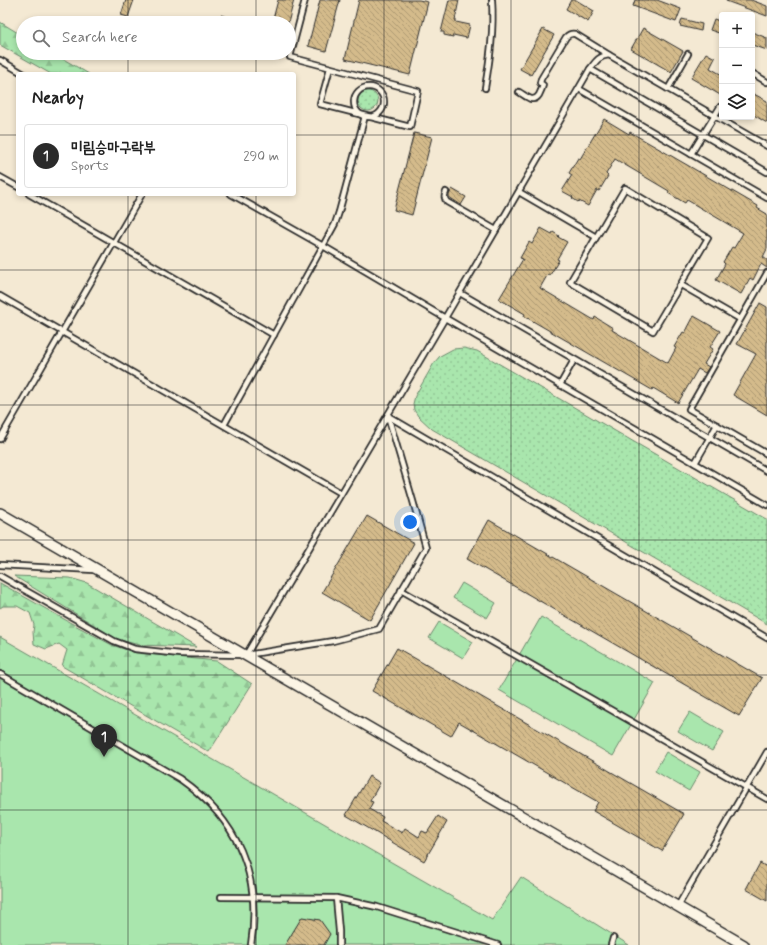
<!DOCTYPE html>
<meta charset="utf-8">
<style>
body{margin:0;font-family:Mynerve,"Poor Story",sans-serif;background:#f2f2f2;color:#222}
.controls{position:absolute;right:12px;top:12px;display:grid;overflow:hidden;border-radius:4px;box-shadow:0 2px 6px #0003}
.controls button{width:36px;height:36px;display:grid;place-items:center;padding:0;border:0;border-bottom:1px solid #e0e0e0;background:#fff;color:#222;font:20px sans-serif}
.you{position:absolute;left:410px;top:522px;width:14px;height:14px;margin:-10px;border:3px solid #fff;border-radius:50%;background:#1a73e8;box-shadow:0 0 0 6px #1a73e833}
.badge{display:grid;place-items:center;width:26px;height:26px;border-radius:50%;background:#2b2b2b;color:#fff;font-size:13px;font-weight:700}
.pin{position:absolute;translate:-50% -33px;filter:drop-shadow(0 1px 2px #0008)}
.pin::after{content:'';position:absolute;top:21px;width:14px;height:12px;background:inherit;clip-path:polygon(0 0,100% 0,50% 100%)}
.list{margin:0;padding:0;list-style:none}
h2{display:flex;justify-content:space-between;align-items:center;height:52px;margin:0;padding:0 16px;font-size:17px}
h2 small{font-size:13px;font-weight:400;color:#767676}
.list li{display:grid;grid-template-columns:26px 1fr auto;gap:12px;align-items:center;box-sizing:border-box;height:64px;margin:0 8px 8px;padding:0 8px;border:1px solid #e0e0e0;border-radius:4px}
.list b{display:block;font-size:15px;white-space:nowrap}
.list p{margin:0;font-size:13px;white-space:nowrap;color:#767676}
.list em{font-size:13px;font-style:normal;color:#767676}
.icon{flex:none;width:22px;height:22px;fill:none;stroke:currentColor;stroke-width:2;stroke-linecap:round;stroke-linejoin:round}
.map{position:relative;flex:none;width:767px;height:945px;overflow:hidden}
.search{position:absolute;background:#fff;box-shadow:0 2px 6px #0003;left:16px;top:16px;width:280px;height:44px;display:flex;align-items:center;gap:10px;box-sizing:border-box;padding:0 14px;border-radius:22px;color:#767676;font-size:15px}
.panel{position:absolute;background:#fff;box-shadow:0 2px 6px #0003;left:16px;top:72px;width:280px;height:124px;border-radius:4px}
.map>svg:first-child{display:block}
.grass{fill:url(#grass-dots);stroke:#6a886c}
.forest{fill:url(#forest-firs);stroke:#6a886c}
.pitch{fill:#a9e6ad;stroke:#6a886c}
.building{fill:url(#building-back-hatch);stroke:#2b2b2b}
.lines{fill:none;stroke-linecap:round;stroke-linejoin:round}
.lane-casing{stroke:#2b2b2b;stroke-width:8}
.street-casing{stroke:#2b2b2b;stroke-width:12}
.lane{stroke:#fcf5e5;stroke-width:4.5}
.street{stroke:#fcf5e5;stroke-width:9}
.grid{fill:none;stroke:#2b2b2b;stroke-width:1;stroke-opacity:0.55}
</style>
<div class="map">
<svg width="767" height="945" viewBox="0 0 767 945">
<defs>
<pattern id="grass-dots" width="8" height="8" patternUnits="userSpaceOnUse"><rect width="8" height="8" fill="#a9e6ad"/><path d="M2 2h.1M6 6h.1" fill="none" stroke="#92c595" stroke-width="1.8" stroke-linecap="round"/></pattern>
<pattern id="forest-firs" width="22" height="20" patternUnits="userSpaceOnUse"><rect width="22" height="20" fill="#a9e6ad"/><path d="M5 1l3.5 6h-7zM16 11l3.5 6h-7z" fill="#92c595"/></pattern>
<pattern id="building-back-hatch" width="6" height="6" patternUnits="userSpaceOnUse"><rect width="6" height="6" fill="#d4bb8b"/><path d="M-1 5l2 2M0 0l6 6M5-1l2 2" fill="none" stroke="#ac9872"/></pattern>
</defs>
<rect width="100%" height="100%" fill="#f4e9d3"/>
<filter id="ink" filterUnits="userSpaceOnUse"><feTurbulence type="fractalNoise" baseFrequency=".025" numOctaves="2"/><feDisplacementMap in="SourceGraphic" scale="8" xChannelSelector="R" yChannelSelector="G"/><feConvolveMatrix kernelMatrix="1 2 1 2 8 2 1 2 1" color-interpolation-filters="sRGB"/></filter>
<g filter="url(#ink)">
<!-- grass -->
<g class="grass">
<circle cx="368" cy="101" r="10"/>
<path d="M464,348l13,3 290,168v105l-335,-195 -14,-13 -4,-6 -1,-6 2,-8 19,-33 6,-7 13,-7z"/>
</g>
<!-- forest -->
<g class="forest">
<path d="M0,22l23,14v17h30l36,21h-38l-51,-29z"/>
<path d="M14,576l56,2 17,5 109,64 -57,-2 -22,-6z"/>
<path d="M0,583l71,40 41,22 24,8 81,8 35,23 -43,68 -147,-86 5,-16 -8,-6 -13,5 -12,-5 -1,-12 1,-7 -4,-12 -13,-7h-14l-3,2z"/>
</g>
<!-- pitch -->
<g class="pitch">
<path d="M462,583l34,20 -9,15 -34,-20z"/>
<path d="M541,617l114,66 -42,73 -114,-66z"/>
<path d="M439,622l34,20 -10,16 -34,-20z"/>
<path d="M0,637l492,283 29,-43 108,68h-629z"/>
<path d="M690,712l34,20 -12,19 -34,-20z"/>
<path d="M666,752l34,20 -11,19 -34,-20z"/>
</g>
<!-- building -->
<g class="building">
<path d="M126,0h8l-6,17 -7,-2z"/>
<path d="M278,0h16l-6,23h-16z"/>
<path d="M320,0h20l-14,51 -18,-5z"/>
<path d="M359,0h60l9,2 -18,73 -65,-16z"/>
<path d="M449,0h10l-4,20h1v2l14,3 -3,13 -14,-3v2l-9,-2v-3h-3z"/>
<path d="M571,0h5l18,11 -6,11 -22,-13z"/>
<path d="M635,0h22l24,9 -5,13 -43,-16z"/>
<path d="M726,0h25l16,6v10l-41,-15z"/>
<path d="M221,15l19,7 -1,1h-21z"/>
<path d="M682,19l20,5 -1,7 -21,-5z"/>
<path d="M714,19l8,3v12l-12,-4z"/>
<path d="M643,28l40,23 -12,21 -40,-23z"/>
<path d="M543,29l11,6 -23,40 -11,-6z"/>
<path d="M752,32l15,6v12l-15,-5z"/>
<path d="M706,53l9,5 -5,10 12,7v21l-31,-18z"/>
<path d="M752,93l15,8v22l-15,-9z"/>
<path d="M604,119l25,15 1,-2 128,74 -1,2 10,6v35l-4,8 4,3v8l-6,-4 -8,16 -3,-2 -9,16 -25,-14 9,-16 -2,-2 9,-15 2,1 9,-15 -56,-33 -2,3 -17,-10 1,-2 -54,-32 -9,15 2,2 -9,15 -2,-1 -9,16 -9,-5 -1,1 -6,-4 1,-1 -11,-6 10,-16 -3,-2 9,-15 2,1z"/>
<path d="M414,133l18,4 -20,78 -18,-5z"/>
<path d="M452,189l14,8 -5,8 -12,-8v-2z"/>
<path d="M541,228l11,6 1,-2 6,4 -1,1 9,5 -10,17 2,1 -9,15 -2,-1 -8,14 54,32 1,-3 18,11 -1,2 56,33 8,-15 -2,-1 9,-15 2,1 9,-17 26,15 -10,16 3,2 -9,15 5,3 -4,6 -7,-4 -20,34 -25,-15 -1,2 -128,-74 1,-2 -26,-15 24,-40 -3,-1 9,-16 3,2z"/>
<path d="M760,303l7,4v108l-34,-20 23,-41 -19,-10z"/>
<path d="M367,516l47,27 -44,77 -48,-28z"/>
<path d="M489,520l273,158 -23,38 -272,-157z"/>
<path d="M397,648l287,166 -22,37 -69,-40 5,-9 -139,-80 -8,14 -79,-45z"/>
<path d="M369,776l11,7 -10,18 3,1 -4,7 14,8 -2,4 21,12 3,-5 14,9 3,-6 5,2 11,-17 9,6 -23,39 -78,-46z"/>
<path d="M760,863l7,4v34l-21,-12z"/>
<path d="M302,917l18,3 10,14 -6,11h-39z"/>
</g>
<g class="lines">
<!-- lane casing -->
<g class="lane-casing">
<g id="lane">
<path d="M305,0l-15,57 128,34 -8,36 -90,-23 10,-36"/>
<path d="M0,60l24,14"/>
<path d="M590,69l177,103"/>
<path d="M752,73l15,9"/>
<circle cx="369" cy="102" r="15"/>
<path d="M485,88c5,-30 9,-58 7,-88"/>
<path d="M579,89l188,109"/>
<path d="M668,89l20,-35"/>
<path d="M519,92c7,4 14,12 20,3 2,-4 3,-6 4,-10l-3,-2 1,-4 25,-42c3,-3 5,-4 9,-3l34,21"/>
<path d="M767,146l-158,-91c-10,1 -13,6 -19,14l-145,249 322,187"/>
<path d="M691,154l29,-47"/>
<path d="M0,177l18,10"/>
<path d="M625,188l83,50 -55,93 -83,-49z"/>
<path d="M446,192c-2,4 -2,6 1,10l49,28"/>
<path d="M519,192l77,45"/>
<path d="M29,194l245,141"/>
<path d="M231,194l92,52 122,72 -199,337"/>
<path d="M767,273l-78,136 78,45"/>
<path d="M681,285l59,34"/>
<path d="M460,293l307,178"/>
<path d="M0,296l341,197"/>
<path d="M560,385l14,-25"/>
<path d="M388,416l379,222"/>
<path d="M224,425l111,-201 4,-12 26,-96"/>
<path d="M0,439l142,-245"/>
<path d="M695,463l22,-38"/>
<path d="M0,565l94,5"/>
<path d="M0,576l114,65 21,8 45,5 66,1 87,-14 46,-12 47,-81 -13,-47 -25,-85"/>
<path d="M401,590l366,209"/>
<path d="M0,674l180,105c57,40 82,96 71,166"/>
<path d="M221,897l115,1"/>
<path d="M678,906l89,-154"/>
<path d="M339,945v-14l-3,-33 41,9 121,38"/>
<path d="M611,945l2,-7"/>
</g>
</g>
<!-- street casing -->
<g class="street-casing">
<path id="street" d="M0,513l744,432"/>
</g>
<!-- lane -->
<use href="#lane" class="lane"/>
<!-- street -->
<use href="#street" class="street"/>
</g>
</g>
<!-- grid -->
<path class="grid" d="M128,0v23M256,0v23M384,0v945M511,0v945M639,0v945M128,53v21M256,53v21M0,135h18M294,135h473M128,194v751M256,194v751M0,270h767M0,405h767M0,540h767M0,675h767M0,810h767"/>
</svg>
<div class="controls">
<button>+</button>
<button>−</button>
<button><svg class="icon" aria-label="layers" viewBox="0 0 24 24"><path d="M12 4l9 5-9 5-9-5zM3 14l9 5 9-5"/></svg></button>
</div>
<div class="you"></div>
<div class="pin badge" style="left:104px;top:757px">1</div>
<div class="search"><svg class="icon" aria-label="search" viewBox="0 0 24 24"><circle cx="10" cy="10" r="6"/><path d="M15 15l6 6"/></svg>Search here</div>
<section class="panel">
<h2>Nearby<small></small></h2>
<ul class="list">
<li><span class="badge">1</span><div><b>미림승마구락부</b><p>Sports</p></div><em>290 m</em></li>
</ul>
</section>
</div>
